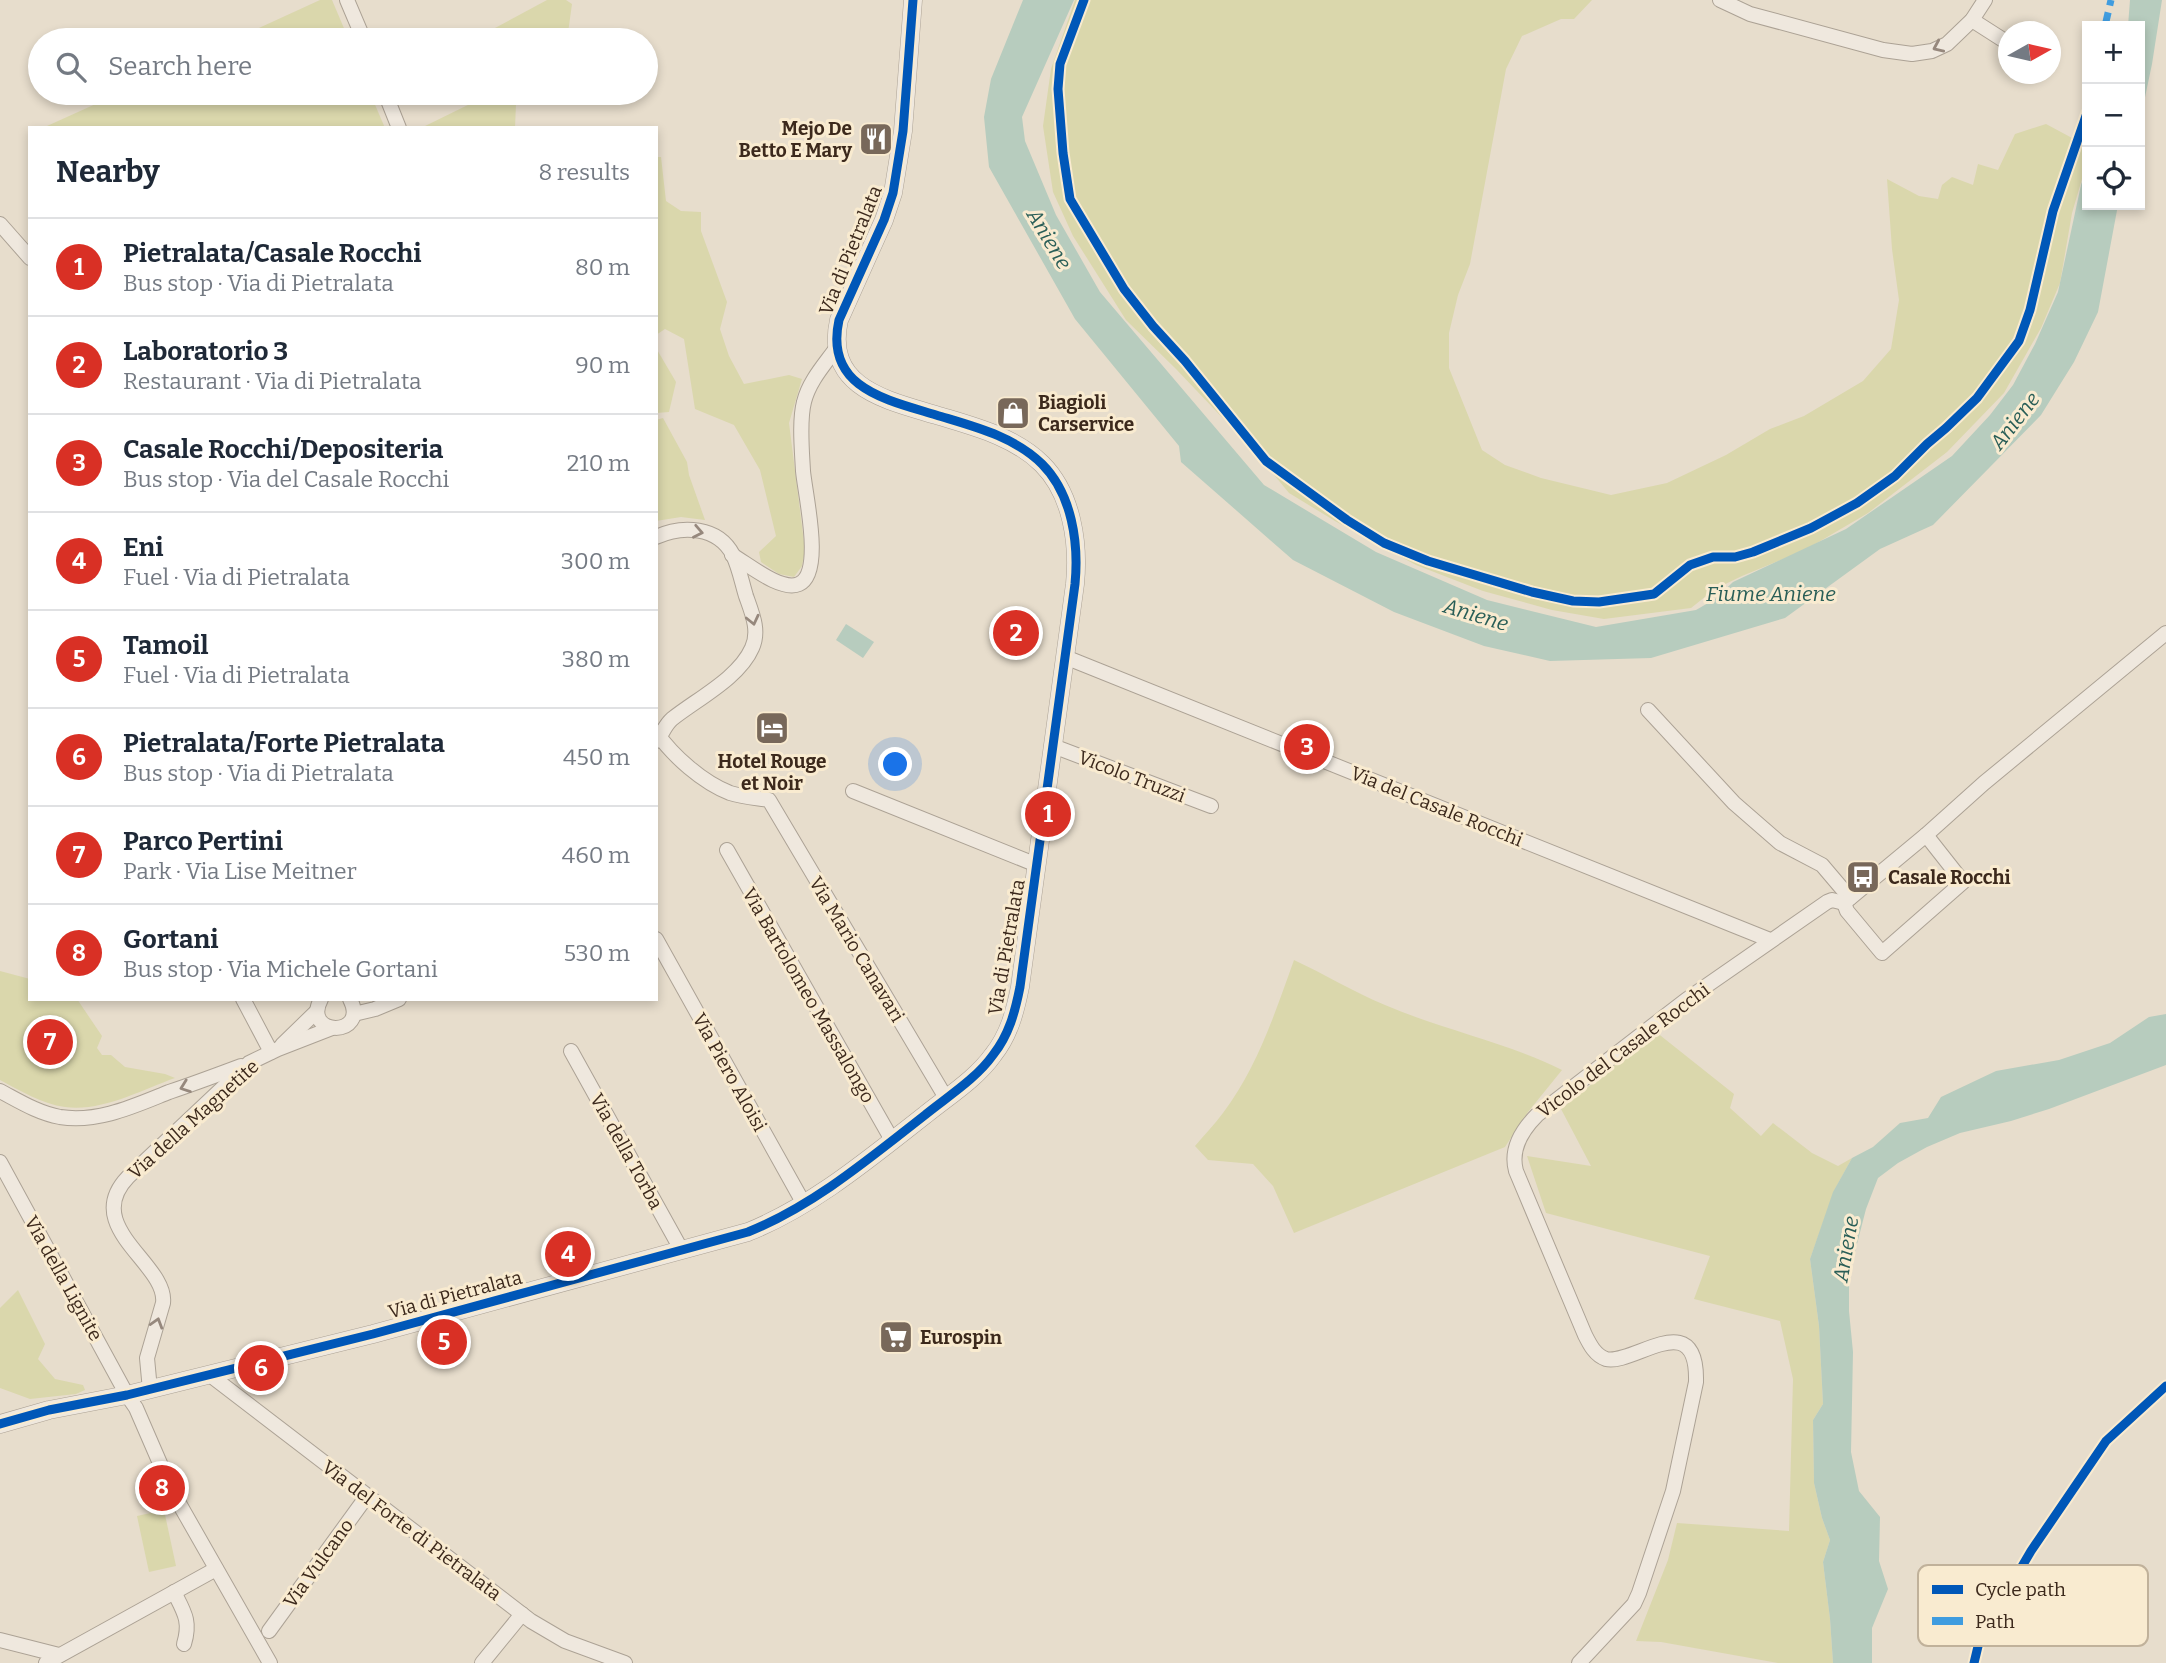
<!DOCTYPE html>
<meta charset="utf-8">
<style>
body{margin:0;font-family:Bitter,serif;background:#f2f2f3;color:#1f2937}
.controls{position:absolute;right:21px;top:21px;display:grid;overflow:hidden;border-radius:0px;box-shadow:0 4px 10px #0003}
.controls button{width:63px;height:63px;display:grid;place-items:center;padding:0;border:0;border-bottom:2px solid #e0e1e3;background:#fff;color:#1f2937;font:35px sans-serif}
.compass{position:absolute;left:1998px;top:21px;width:63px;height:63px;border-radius:50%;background:#fff;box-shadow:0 4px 10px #0003;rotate:82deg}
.you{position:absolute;left:896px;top:765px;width:24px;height:24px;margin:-18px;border:5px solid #fff;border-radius:50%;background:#1a73e8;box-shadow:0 0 0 10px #1a73e833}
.badge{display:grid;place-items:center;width:46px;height:46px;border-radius:50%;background:#d93025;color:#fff;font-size:23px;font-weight:700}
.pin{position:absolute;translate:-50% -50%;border:4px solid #fff;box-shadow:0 2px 7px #0006}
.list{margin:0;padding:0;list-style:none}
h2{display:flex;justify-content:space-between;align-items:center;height:91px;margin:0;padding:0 28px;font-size:30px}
h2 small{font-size:23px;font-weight:400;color:#747a83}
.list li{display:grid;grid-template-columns:46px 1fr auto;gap:21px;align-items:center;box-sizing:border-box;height:98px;padding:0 28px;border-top:2px solid #e0e1e3}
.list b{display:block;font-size:26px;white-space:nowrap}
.list p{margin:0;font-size:23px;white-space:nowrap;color:#747a83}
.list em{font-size:23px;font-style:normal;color:#747a83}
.icon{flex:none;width:38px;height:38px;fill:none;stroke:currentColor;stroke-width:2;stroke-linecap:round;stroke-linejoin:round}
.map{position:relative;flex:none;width:2166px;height:1663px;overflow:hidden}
.search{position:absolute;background:#fff;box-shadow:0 4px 10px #0003;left:28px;top:28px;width:630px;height:77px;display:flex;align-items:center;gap:18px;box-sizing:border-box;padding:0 24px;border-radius:38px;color:#747a83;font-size:26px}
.panel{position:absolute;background:#fff;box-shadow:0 4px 10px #0003;left:28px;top:126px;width:630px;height:875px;border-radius:0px}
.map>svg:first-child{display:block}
.green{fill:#dad7ac}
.water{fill:#b7ccbe}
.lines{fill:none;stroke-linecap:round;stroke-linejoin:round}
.minor-casing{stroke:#aca295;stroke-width:16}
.tertiary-casing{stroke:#aca295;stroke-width:19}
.minor{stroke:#efe8de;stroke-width:14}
.tertiary{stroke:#efe8de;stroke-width:18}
.quiet{stroke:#3f9cdf;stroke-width:7;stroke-dasharray:14 7;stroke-linecap:butt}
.cycleway-casing{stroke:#f9ebd0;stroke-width:13}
.cycleway{stroke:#0057b8;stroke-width:9}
.oneway{stroke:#96887d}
.labels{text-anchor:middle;stroke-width:6;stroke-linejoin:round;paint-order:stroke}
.poi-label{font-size:19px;font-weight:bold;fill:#3c291c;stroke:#f9ebd0;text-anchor:start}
.street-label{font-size:19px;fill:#3c291c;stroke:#f9ebd0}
.water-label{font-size:21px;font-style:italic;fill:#295e57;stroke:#f9ebd0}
.key{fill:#f9ebd0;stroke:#c0b19a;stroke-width:2}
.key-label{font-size:19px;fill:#3c291c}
</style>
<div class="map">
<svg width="2166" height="1663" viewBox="0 0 2166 1663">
<rect width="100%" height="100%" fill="#e7ddcc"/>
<!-- green -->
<g class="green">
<path d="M320,0h12l17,40h-116z"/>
<path d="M547,0h19l6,4 -5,36h-84l12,-12z"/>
<path d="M1075,0h517l-18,19h-13l-39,17 -16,33 -36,195 -12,31 -9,38v35l33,82 23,15 36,13 70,17 56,-12 59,-28 44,-26 34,-13 59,-35 28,-32 8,-49 -7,-51 -5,-70 32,17 19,3 4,-14 10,-8 21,8 5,-21 20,6 17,-36 31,-10 41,22v16l-15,51 -12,70 -19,45 -37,65 -57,59 -79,61 -63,37 -63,26 -27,13 -24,19 -87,11 -52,-9 -69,-19 -67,-26 -81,-44 -46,-28 -34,-41 -79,-83 -50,-49 -53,-84 -20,-44 -10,-66 8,-57z"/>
<path d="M120,93h250l15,35 -338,-2z"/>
<path d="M475,93h51l-10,11 -1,24h-94l55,-27z"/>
<path d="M656,157h5l5,44 15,10 20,1v19l26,71 -7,27 9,27 15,28 45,-9 13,4 -13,44 16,127 -3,16 -8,11 -15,-3 -18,-12 -2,-10 17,-16 -16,-66 -26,-45 -39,-16 -11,-70 -19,-10 -9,6z"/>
<path d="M656,348l20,34 -7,30 -13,1z"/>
<path d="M663,418l24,44 2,13 16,45 -24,-3 -25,4v-101z"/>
<path d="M1294,960c30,14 60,32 91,45 58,25 121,37 177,65l-34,42 -23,35 -211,86 -21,-47 -20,-22 -45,-4 -13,-14c9,-11 19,-21 28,-33 34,-45 52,-100 71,-153z"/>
<path d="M0,971l30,8v20h47l25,37 -5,12 5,7h9l14,12 40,7 10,4c-34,12 -73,34 -110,29 -23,-3 -44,-16 -65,-27z"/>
<path d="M1656,1032l78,62 -4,14 31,28 12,-13 39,30 26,13 14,-8 -17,31 -25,70 9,67 4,78 -10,16 1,63 8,35 8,22 -7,22 7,57 3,44h-55l-117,-21 -25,-1 32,-81 9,-37 112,8 4,-152 -13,-58 -86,-22 16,-43 -164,-43 -19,-57 64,10 -30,-57z"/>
<path d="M18,1290l27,54 -7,15 17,20 28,6 2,5 -9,4 -46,5 -30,-11v-80z"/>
<path d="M164,1510l12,56 -27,6 -12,-56z"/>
</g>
<!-- water -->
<g class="water">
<path d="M1023,0h51l-52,117 3,24 31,74 44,77 164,193 112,67 111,48 109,27 100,-17 19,-11 18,-17 113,-53 106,-73 38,-41 23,-30 22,-41 23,-52 23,-107 6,-19v39h31l-20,107 -24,50 -33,53 -108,110 -53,24 -95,69 -134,40 -101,3 -66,-15 -90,-34 -101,-52 -112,-98 -2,-16 -104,-127 -86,-152 -5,-50 7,-38z"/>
<path d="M2130,0h32l-10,64 -12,57v-95h-12z"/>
<path d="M846,624l28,18 -11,16 -27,-18z"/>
<path d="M2166,1014v51l-117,44 -38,12 -51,12 -33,14 -29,16 -20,15 -12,31 -17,66v36l4,41 -2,100 8,39 21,26 -1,44 9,28 -16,39v35h-39l-3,-44 -7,-57 7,-22 -8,-22 -8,-35 -1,-63 10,-16 -4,-78 -9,-67 23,-67 19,-34 21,-11 27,-24 28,-5 13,-21 55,-26 63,-11 51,-17 39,-26z"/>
</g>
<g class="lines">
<!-- minor casing -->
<g class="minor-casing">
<g id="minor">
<path d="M347,0l17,40"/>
<path d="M1720,0l30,14 133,36 29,4 20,-3 15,-7 25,-24 13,-20"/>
<path d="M1972,20l36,23"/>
<path d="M385,93l14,35"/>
<path d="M0,224l30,34"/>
<path d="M656,537c26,-12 62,-11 77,18 6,12 9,28 13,41 6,17 14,35 6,52 -13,30 -55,51 -80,71 -8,7 -9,15 -16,22"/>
<path d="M732,555c16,9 49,37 67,29 25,-11 6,-90 4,-113 -1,-20 -4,-50 1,-69 5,-21 21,-38 33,-55"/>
<path d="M1065,657l705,283"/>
<path d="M1648,710l86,93 46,40 42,22 28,33"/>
<path d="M656,732c17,24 46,50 74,61 12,4 26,5 39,7l177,298"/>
<path d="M1053,746l158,60"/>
<path d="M853,791l184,74"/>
<path d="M727,850l165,290"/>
<path d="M1844,903l82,-68 58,-52 182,-150"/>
<path d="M1844,903l3,8 35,42 81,-71 -37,-47"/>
<path d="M656,939l148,265"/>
<path d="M243,999l28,53"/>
<path d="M321,999c-20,38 49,39 29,0"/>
<path d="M354,1014l21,-5 24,-10"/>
<path d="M282,1045l35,-34"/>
<path d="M571,1051l111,200"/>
<path d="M0,1091c19,10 38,22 60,26 38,6 74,-11 109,-25 24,-8 48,-17 72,-26"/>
<path d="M0,1162l127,233 9,13 36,83 98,172"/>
<path d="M210,1375l321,246 34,20 60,22"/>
<path d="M150,1390l-3,-32 16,-55c5,-39 -83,-76 -35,-126l121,-114 29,-14 54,-21"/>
<path d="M174,1592c10,20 17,29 10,52"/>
<path d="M269,1631l98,-135"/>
<path d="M0,1640l59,15"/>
<path d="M46,1663l170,-94"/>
<path d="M482,1663l40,-49"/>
<path d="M1579,1663l55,-59 5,-11 34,-102 23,-109c2,-78 -63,-16 -90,-23 -11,-4 -16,-14 -21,-24l-69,-164c-6,-22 6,-41 21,-56l149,-115 141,-98 5,-2 12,3"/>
</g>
</g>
<!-- tertiary casing -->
<g class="tertiary-casing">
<path id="tertiary" d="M0,1424l49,-14 78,-15 246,-61 375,-102c65,-26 122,-74 177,-117 22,-18 51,-36 68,-60 16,-20 22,-43 27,-68l55,-403c4,-41 -3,-90 -33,-120 -28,-28 -70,-38 -106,-49 -49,-15 -112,-27 -97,-95l45,-100 9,-27 10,-62 10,-131"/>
</g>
<!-- minor -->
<use href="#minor" class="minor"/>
<!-- tertiary -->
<use href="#tertiary" class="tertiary"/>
<!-- quiet -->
<path class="quiet" d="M2105,26l6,-26"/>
<!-- cycleway casing -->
<g class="cycleway-casing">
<g id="cycleway">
<path d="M1084,0l-24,64 -2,25 5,64 7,46 54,90 29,37 32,35 81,100 81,59 37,23 44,18 104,31 41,9 26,1 55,-8 36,-29 23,-8h22l18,-5 58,-24 46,-25 38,-27 32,-32 19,-16 31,-30 42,-57 11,-31 23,-99 34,-98"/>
<path d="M0,1424l49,-14 78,-15 246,-61 375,-102c65,-26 122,-74 177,-117 22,-18 51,-36 68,-60 16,-20 22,-43 27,-68l55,-403c4,-41 -3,-90 -33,-120 -28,-28 -70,-38 -106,-49 -49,-15 -112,-27 -97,-95l45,-100 9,-27 10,-62 10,-131"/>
<path d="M1974,1663l6,-25 51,-87 75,-110 60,-55"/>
</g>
</g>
<!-- cycleway -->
<use href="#cycleway" class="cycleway"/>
</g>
<!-- one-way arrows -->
<defs><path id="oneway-chevron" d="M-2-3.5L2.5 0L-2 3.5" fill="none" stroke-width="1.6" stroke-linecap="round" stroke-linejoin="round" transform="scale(1.75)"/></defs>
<g class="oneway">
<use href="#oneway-chevron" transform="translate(1938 47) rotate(156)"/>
<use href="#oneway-chevron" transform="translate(698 532) rotate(11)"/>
<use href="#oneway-chevron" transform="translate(753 620) rotate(77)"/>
<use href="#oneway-chevron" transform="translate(185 1087) rotate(160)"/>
<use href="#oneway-chevron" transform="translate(157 1323) rotate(-73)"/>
</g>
<!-- icons -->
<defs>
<g id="restaurant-square" transform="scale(1.75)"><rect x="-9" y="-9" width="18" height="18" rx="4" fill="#78685a" stroke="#f9ebd0"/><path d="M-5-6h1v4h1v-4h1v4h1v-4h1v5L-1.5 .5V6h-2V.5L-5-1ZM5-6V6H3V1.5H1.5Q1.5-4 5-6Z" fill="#fff"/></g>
<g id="shop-square" transform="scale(1.75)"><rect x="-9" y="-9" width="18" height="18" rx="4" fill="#78685a" stroke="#f9ebd0"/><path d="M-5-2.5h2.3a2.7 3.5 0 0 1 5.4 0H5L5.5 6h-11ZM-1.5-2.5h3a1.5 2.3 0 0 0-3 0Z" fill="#fff"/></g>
<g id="hotel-square" transform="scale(1.75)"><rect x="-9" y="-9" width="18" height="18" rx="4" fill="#78685a" stroke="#f9ebd0"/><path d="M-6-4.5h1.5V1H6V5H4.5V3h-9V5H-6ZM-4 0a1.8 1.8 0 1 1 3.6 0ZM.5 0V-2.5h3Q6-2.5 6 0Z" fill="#fff"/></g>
<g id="bus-square" transform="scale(1.75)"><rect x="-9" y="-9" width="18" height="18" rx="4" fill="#78685a" stroke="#f9ebd0"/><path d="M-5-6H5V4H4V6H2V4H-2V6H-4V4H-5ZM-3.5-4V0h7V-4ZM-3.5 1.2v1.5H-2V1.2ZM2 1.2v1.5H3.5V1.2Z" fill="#fff"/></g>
<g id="supermarket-square" transform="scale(1.75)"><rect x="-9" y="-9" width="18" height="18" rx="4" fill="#78685a" stroke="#f9ebd0"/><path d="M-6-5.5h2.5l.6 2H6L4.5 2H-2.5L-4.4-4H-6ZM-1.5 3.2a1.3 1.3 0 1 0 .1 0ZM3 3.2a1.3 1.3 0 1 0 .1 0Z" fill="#fff"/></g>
</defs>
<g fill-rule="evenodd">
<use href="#restaurant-square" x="876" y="139"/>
<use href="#shop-square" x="1013" y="413"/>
<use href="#hotel-square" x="772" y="728"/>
<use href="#bus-square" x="1863" y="877"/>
<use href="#supermarket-square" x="896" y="1337"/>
</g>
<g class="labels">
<!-- poi labels -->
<g class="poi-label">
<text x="852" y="135" text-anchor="end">Mejo De<tspan x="852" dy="22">Betto E Mary</tspan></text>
<text x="1038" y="409">Biagioli<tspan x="1038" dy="22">Carservice</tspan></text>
<text x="772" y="768" text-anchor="middle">Hotel Rouge<tspan x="772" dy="22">et Noir</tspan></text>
<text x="1888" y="884">Casale Rocchi</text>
<text x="920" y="1344">Eurospin</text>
</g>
<!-- street labels -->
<g class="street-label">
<text transform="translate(850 250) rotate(-68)" y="7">Via di Pietralata</text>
<text transform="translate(1132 776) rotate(21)" y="7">Vicolo Truzzi</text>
<text transform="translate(1437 806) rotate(22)" y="7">Via del Casale Rocchi</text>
<text transform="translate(1006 947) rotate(-80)" y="7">Via di Pietralata</text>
<text transform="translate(857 949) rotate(59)" y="7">Via Mario Canavari</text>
<text transform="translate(809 995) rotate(60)" y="7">Via Bartolomeo Massalongo</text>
<text transform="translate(1623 1050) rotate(-37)" y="7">Vicolo del Casale Rocchi</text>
<text transform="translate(730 1072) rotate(61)" y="7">Via Piero Aloisi</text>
<text transform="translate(193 1119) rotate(-42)" y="7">Via della Magnetite</text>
<text transform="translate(627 1151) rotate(61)" y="7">Via della Torba</text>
<text transform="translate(64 1278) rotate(61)" y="7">Via della Lignite</text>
<text transform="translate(455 1294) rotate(-15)" y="7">Via di Pietralata</text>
<text transform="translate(412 1530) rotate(37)" y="7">Via del Forte di Pietralata</text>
<text transform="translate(318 1563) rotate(-54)" y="7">Via Vulcano</text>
</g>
<!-- water labels -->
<g class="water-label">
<text transform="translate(1049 239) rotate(59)" y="7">Aniene</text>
<text transform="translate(2015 421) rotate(-52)" y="7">Aniene</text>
<text x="1771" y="601">Fiume Aniene</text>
<text transform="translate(1476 615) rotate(17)" y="7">Aniene</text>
<text transform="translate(1846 1249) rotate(-80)" y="7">Aniene</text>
</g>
</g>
<!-- legend -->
<rect x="1918" y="1565" width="230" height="81" rx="10" class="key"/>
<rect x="1932" y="1585" width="31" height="9" fill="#0057b8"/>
<rect x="1932" y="1617" width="31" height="8" fill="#3f9cdf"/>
<g class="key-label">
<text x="1975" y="1596">Cycle path</text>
<text x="1975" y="1628">Path</text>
</g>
</svg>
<div class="controls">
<button>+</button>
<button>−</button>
<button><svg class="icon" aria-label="locate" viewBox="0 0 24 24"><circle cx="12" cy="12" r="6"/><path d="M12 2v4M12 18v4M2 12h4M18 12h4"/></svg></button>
</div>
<svg class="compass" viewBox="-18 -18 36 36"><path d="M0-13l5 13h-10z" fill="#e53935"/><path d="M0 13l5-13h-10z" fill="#747a83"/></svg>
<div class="you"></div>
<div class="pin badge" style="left:1048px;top:814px">1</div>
<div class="pin badge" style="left:1016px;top:633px">2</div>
<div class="pin badge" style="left:1307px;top:747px">3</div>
<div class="pin badge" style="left:568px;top:1254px">4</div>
<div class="pin badge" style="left:444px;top:1342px">5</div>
<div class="pin badge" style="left:261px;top:1368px">6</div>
<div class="pin badge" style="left:50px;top:1042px">7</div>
<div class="pin badge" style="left:162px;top:1488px">8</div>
<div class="search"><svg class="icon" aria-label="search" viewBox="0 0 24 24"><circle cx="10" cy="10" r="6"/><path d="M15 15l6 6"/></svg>Search here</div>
<section class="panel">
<h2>Nearby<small>8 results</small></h2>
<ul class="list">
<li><span class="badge">1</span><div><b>Pietralata/Casale Rocchi</b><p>Bus stop · Via di Pietralata</p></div><em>80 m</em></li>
<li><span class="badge">2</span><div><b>Laboratorio 3</b><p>Restaurant · Via di Pietralata</p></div><em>90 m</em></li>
<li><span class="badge">3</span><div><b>Casale Rocchi/Depositeria</b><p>Bus stop · Via del Casale Rocchi</p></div><em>210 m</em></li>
<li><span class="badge">4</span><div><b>Eni</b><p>Fuel · Via di Pietralata</p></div><em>300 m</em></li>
<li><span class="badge">5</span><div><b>Tamoil</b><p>Fuel · Via di Pietralata</p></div><em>380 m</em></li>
<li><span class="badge">6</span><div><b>Pietralata/Forte Pietralata</b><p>Bus stop · Via di Pietralata</p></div><em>450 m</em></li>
<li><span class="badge">7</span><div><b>Parco Pertini</b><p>Park · Via Lise Meitner</p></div><em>460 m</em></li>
<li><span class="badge">8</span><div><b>Gortani</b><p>Bus stop · Via Michele Gortani</p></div><em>530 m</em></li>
</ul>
</section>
</div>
